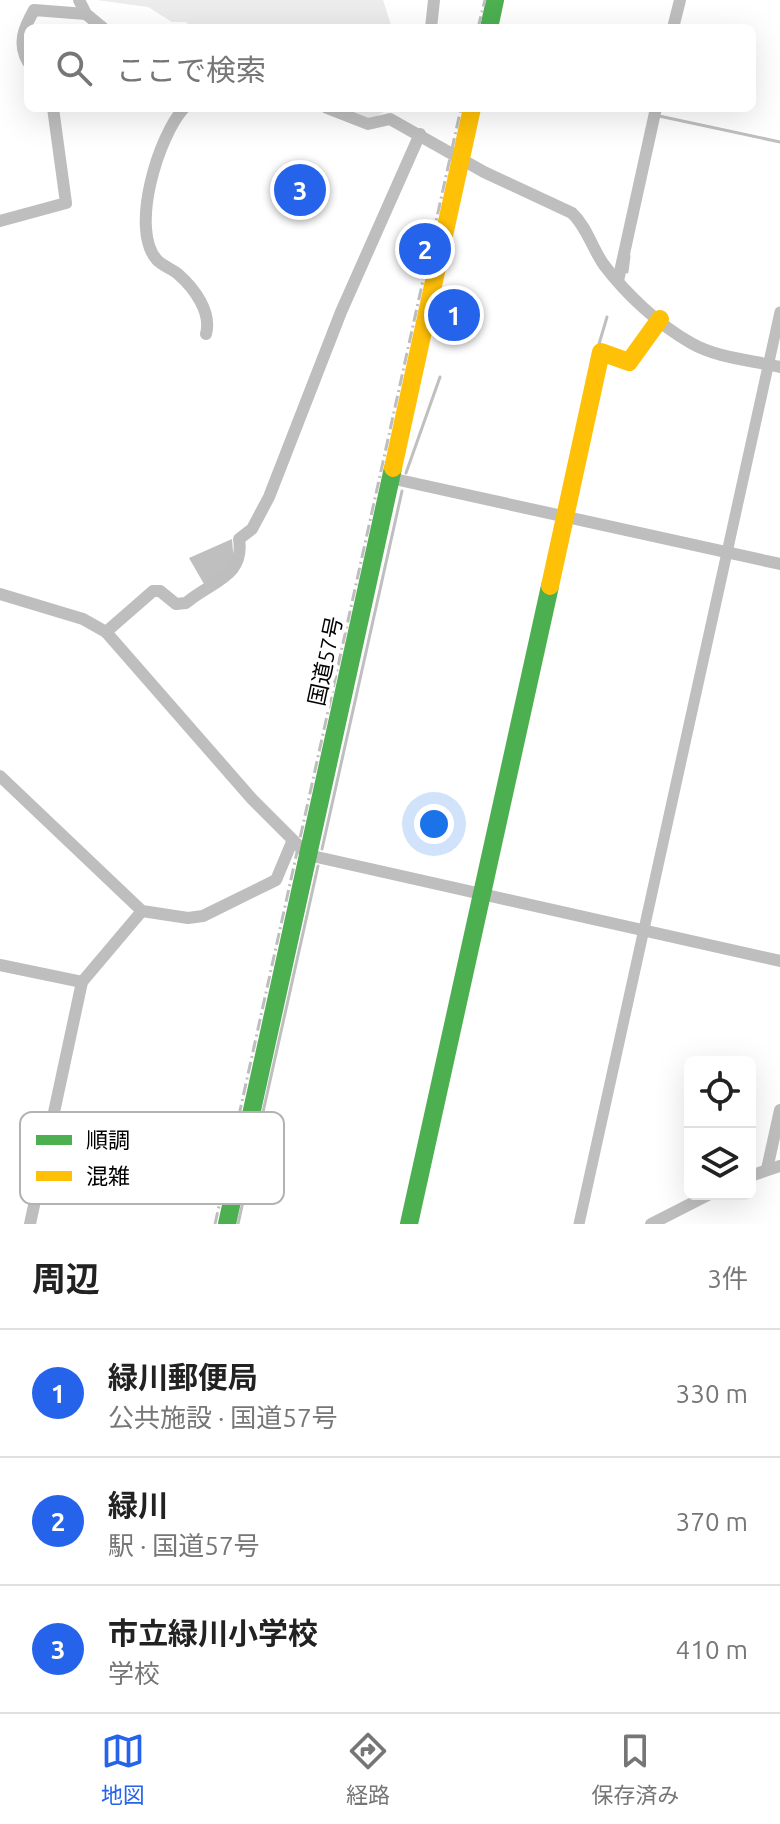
<!DOCTYPE html>
<html lang="ja">
<meta charset="utf-8">
<style>
body{margin:0;font-family:Ubuntu,"Noto Sans JP",sans-serif;background:#f2f2f2;color:#222}
.controls{position:absolute;right:24px;bottom:24px;display:grid;overflow:hidden;border-radius:12px;box-shadow:0 8px 32px #0002}
.controls button{width:72px;height:72px;display:grid;place-items:center;padding:0;border:0;border-bottom:2px solid #e0e0e0;background:#fff;color:#222;font:40px sans-serif}
.you{position:absolute;left:434px;top:824px;width:28px;height:28px;margin:-20px;border:6px solid #fff;border-radius:50%;background:#1a73e8;box-shadow:0 0 0 12px #1a73e833}
.badge{display:grid;place-items:center;width:52px;height:52px;border-radius:50%;background:#2563eb;color:#fff;font-size:26px;font-weight:700}
.pin{position:absolute;translate:-50% -50%;border:4px solid #fff;box-shadow:0 2px 8px #0006}
.list{margin:0;padding:0;list-style:none}
h2{display:flex;justify-content:space-between;align-items:center;height:104px;margin:0;padding:0 32px;font-size:34px}
h2 small{font-size:26px;font-weight:400;color:#767676}
.list li{display:grid;grid-template-columns:52px 1fr auto;gap:24px;align-items:center;box-sizing:border-box;height:128px;padding:0 32px;border-top:2px solid #e0e0e0}
.list b{display:block;font-size:30px;white-space:nowrap}
.list p{margin:0;font-size:26px;white-space:nowrap;color:#767676}
.list em{font-size:26px;font-style:normal;color:#767676}
.icon{flex:none;width:44px;height:44px;fill:none;stroke:currentColor;stroke-width:2;stroke-linecap:round;stroke-linejoin:round}
.map{position:relative;flex:none;width:780px;height:1224px;overflow:hidden}
.search{position:absolute;background:#fff;box-shadow:0 8px 32px #0002;left:24px;right:24px;top:24px;height:88px;display:flex;align-items:center;gap:20px;box-sizing:border-box;padding:0 28px;border-radius:12px;color:#767676;font-size:30px}
.sheet{height:488px;background:#fff}
nav{display:flex;justify-content:space-around;align-items:center;box-sizing:border-box;height:112px;border-top:2px solid #e0e0e0;background:#fff;font-size:22px;color:#767676}
nav a{display:grid;justify-items:center;gap:4px}
nav .on{color:#2563eb}
.map>svg:first-child{display:block}
.green{fill:#ececec}
.water{fill:#bfbfbf}
.lines{fill:none;stroke-linecap:round;stroke-linejoin:round}
.stream{stroke:#bfbfbf;stroke-width:3}
.canal{stroke:#bfbfbf;stroke-width:11}
.street{stroke:#bebebe;stroke-width:12}
.fast{stroke:#4caf50;stroke-width:18}
.slow{stroke:#ffc107;stroke-width:18}
.rail{stroke:#bebebe;stroke-width:3;stroke-dasharray:12 4 2 4;stroke-linecap:butt}
.labels{text-anchor:middle;stroke-width:8;stroke-linejoin:round;paint-order:stroke}
.street-label{font-size:22px;fill:#000;stroke:#fff}
.key{fill:#fff;stroke:#b2b2b2;stroke-width:2}
.key-label{font-size:22px;fill:#000}
</style>
<div class="map">
<svg width="780" height="1224" viewBox="0 0 780 1224">
<rect width="100%" height="100%" fill="#fff"/>
<!-- green -->
<g class="green">
<path d="M97,0h286l9,28h-200l-6,-6h-14l-24,-15z"/>
<path d="M343,108h43l1,2 -15,9z"/>
</g>
<!-- water -->
<path class="water" d="M232,539l2,26 -30,19 -15,-26z"/>
<g class="lines">
<!-- stream -->
<g class="stream">
<path d="M659,116l121,26"/>
<path d="M627,272l2,-16"/>
<path d="M599,344l8,-27"/>
<path d="M406,473l34,-96"/>
<path d="M322,849l80,-358"/>
<path d="M238,1224l80,-358"/>
</g>
<!-- canal -->
<path class="canal" d="M579,1224l201,-912"/>
<!-- street -->
<g class="street">
<path d="M79,0l7,14 17,14"/>
<path d="M431,28l3,-28"/>
<path d="M673,28l7,-28"/>
<path d="M28,62c-11,-19 -4,-34 6,-52l52,4"/>
<path d="M184,108c-25,27 -55,121 -27,152 6,6 15,9 21,14 16,14 34,38 28,60"/>
<path d="M327,108l41,16 22,-5 94,53 88,41c15,14 20,35 32,52 22,29 55,60 87,78 26,15 60,17 89,24"/>
<path d="M0,221l66,-18 -13,-95"/>
<path d="M618,281l38,-173"/>
<path d="M390,478l390,86"/>
<path d="M0,594l83,25 23,13 146,167 56,56 472,106"/>
<path d="M106,632l47,-41h7l16,13 10,-1c26,-22 59,-26 53,-64l13,-10 17,-32 72,-185 79,-178"/>
<path d="M0,776l142,135 46,7 15,-2 73,-36 16,-38"/>
<path d="M0,965l82,17"/>
<path d="M767,1169l13,-59"/>
<path d="M750,1176l30,-10"/>
<path d="M30,1224l52,-242 60,-71"/>
<path d="M651,1224l59,-30"/>
</g>
<!-- fast -->
<g class="fast">
<path d="M489,28l6,-28"/>
<path d="M227,1224l166,-756"/>
<path d="M409,1224l141,-638"/>
</g>
<!-- slow -->
<g class="slow">
<path d="M393,468l79,-360"/>
<path d="M550,586l51,-234 28,10 31,-43"/>
</g>
<!-- rail -->
<g class="rail">
<path d="M478,28l7,-28"/>
<path d="M215,1224l246,-1116"/>
</g>
</g>
<g class="labels">
<!-- street labels -->
<g class="street-label">
<text transform="translate(325 661) rotate(-78)" y="8">国道57号</text>
</g>
</g>
<!-- legend -->
<rect x="20" y="1112" width="264" height="92" rx="12" class="key"/>
<rect x="36" y="1135" width="36" height="10" fill="#4caf50"/>
<rect x="36" y="1171" width="36" height="10" fill="#ffc107"/>
<g class="key-label">
<text x="86" y="1148">順調</text>
<text x="86" y="1184">混雑</text>
</g>
</svg>
<div class="controls">
<button><svg class="icon" aria-label="locate" viewBox="0 0 24 24"><circle cx="12" cy="12" r="6"/><path d="M12 2v4M12 18v4M2 12h4M18 12h4"/></svg></button>
<button><svg class="icon" aria-label="layers" viewBox="0 0 24 24"><path d="M12 4l9 5-9 5-9-5zM3 14l9 5 9-5"/></svg></button>
</div>
<div class="you"></div>
<div class="pin badge" style="left:454px;top:315px">1</div>
<div class="pin badge" style="left:425px;top:249px">2</div>
<div class="pin badge" style="left:300px;top:190px">3</div>
<div class="search"><svg class="icon" aria-label="search" viewBox="0 0 24 24"><circle cx="10" cy="10" r="6"/><path d="M15 15l6 6"/></svg>ここで検索</div>
</div>
<section class="sheet">
<h2>周辺<small>3件</small></h2>
<ul class="list">
<li><span class="badge">1</span><div><b>緑川郵便局</b><p>公共施設 · 国道57号</p></div><em>330 m</em></li>
<li><span class="badge">2</span><div><b>緑川</b><p>駅 · 国道57号</p></div><em>370 m</em></li>
<li><span class="badge">3</span><div><b>市立緑川小学校</b><p>学校</p></div><em>410 m</em></li>
</ul>
</section>
<nav>
<a class="on"><svg class="icon" aria-label="map" viewBox="0 0 24 24"><path d="M3 6l6-2 6 2 6-2v14l-6 2-6-2-6 2zM9 4v14M15 6v14"/></svg>地図</a>
<a><svg class="icon" aria-label="directions" viewBox="0 0 24 24"><path d="M12 3l9 9-9 9-9-9zM9 14v-3h6M13 9l2 2-2 2"/></svg>経路</a>
<a><svg class="icon" aria-label="saved" viewBox="0 0 24 24"><path d="M7 4h10v16l-5-4-5 4z"/></svg>保存済み</a>
</nav>
